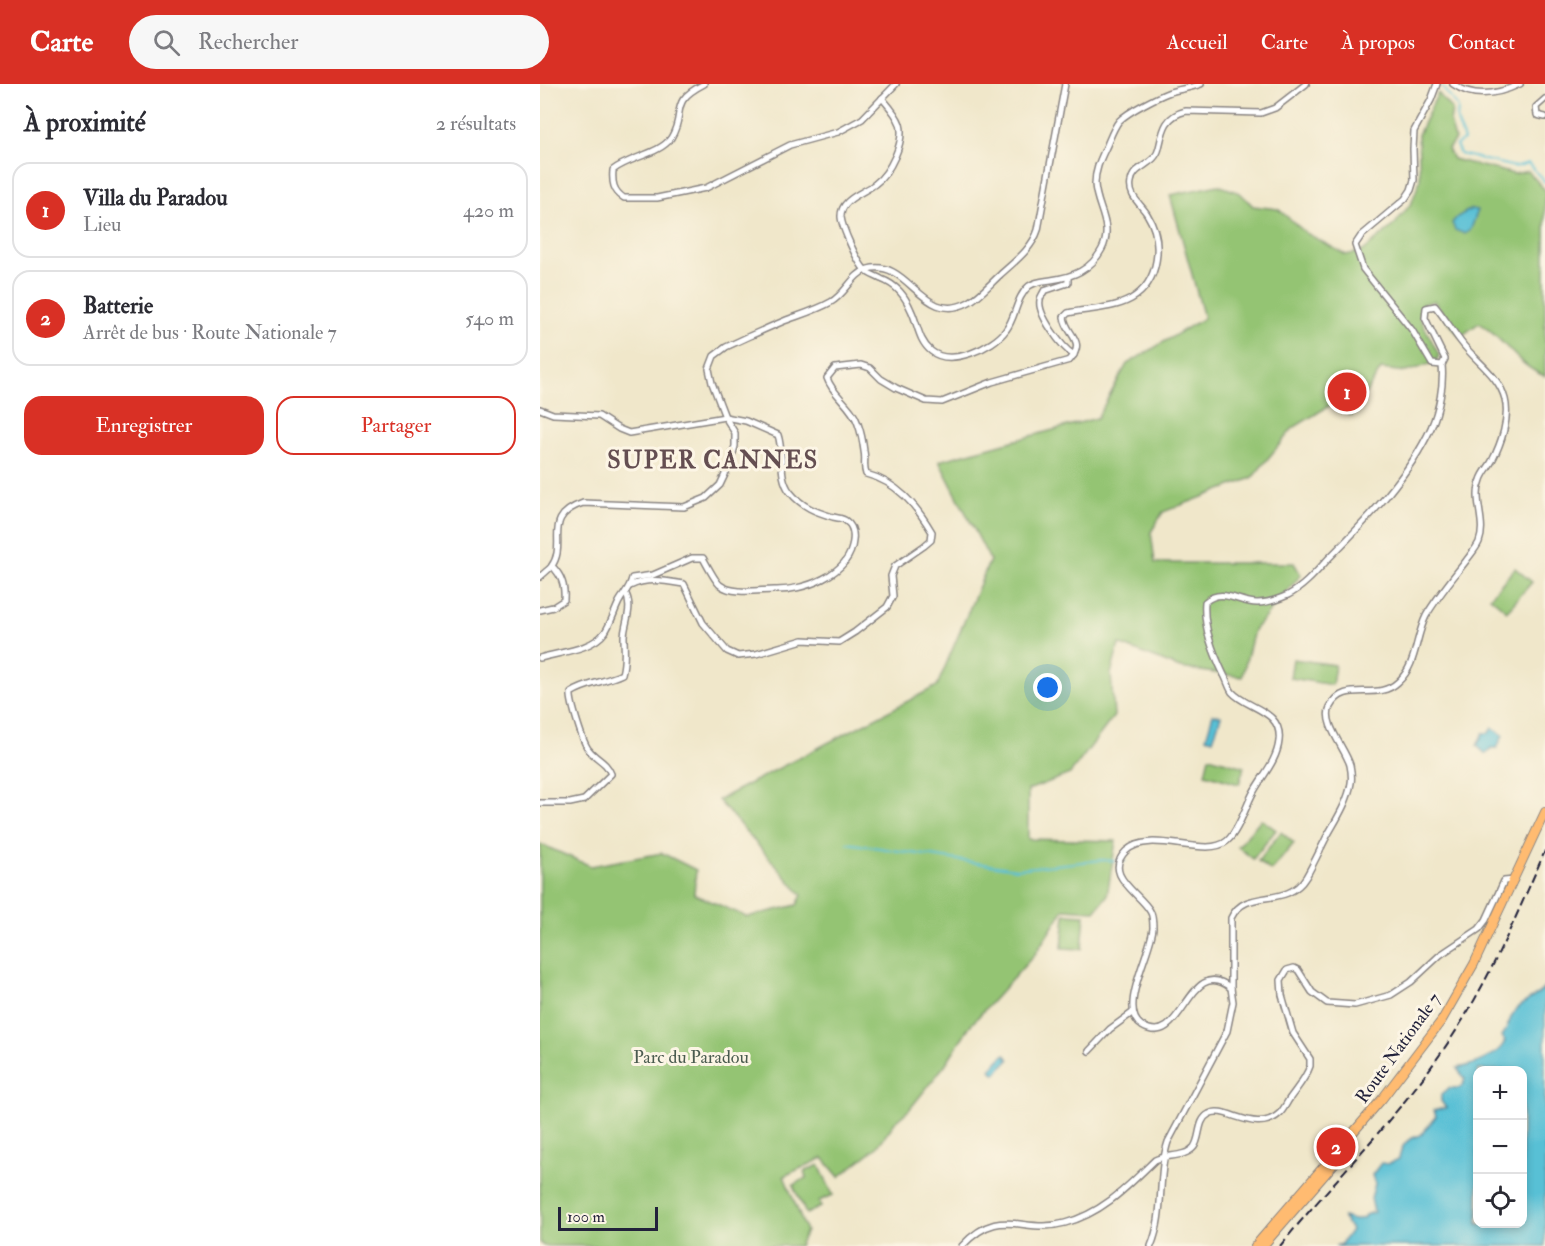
<!DOCTYPE html>
<html lang="fr">
<meta charset="utf-8">
<style>
body{margin:0;font-family:"IM FELL Double Pica",serif;background:#f7f7f7;color:#2b2b33}
.controls{position:absolute;right:18px;bottom:18px;display:grid;overflow:hidden;border-radius:12px;box-shadow:0 3px 9px #0003}
.controls button{width:54px;height:54px;display:grid;place-items:center;padding:0;border:0;border-bottom:2px solid #e1e1e2;background:#fff;color:#2b2b33;font:30px sans-serif}
.scale{position:absolute;left:18px;bottom:15px;width:100px;box-sizing:border-box;padding-left:6px;border:3px solid #22223b;border-top:0;font-size:16px;line-height:21px;white-space:nowrap;color:#22223b;-webkit-text-stroke:4px #fcf5e5;paint-order:stroke}
.you{position:absolute;left:508px;top:604px;width:21px;height:21px;margin:-15px;border:4px solid #fff;border-radius:50%;background:#1a73e8;box-shadow:0 0 0 9px #1a73e833}
.badge{display:grid;place-items:center;width:39px;height:39px;border-radius:50%;background:#d93025;color:#fff;font-size:20px;font-weight:700}
.pin{position:absolute;translate:-50% -50%;border:3px solid #fff;box-shadow:0 2px 6px #0006}
.list{margin:0;padding:0;list-style:none}
h2{display:flex;justify-content:space-between;align-items:center;height:78px;margin:0;padding:0 24px;font-size:26px}
h2 small{font-size:20px;font-weight:400;color:#7c7c81}
.list li{display:grid;grid-template-columns:39px 1fr auto;gap:18px;align-items:center;box-sizing:border-box;height:96px;margin:0 12px 12px;padding:0 12px;border:2px solid #e1e1e2;border-radius:18px}
.list b{display:block;font-size:22px;white-space:nowrap}
.list p{margin:0;font-size:20px;white-space:nowrap;color:#7c7c81}
.list em{font-size:20px;font-style:normal;color:#7c7c81}
.actions{display:flex;gap:12px;padding:18px 24px}
.actions a{flex:1;padding:14px 0;border:2px solid #d93025;border-radius:18px;text-align:center;font-size:21px;color:#d93025}
.actions .main{background:#d93025;color:#fff}
.icon{flex:none;width:33px;height:33px;fill:none;stroke:currentColor;stroke-width:2;stroke-linecap:round;stroke-linejoin:round}
.map{position:relative;flex:none;width:1005px;height:1162px;overflow:hidden}
header{display:flex;align-items:center;gap:36px;box-sizing:border-box;height:84px;padding:0 30px;background:#d93025;color:#fff}
header strong{font-size:28px}
nav{display:flex;gap:33px;margin-inline-start:auto;font-size:21px}
.search{width:420px;height:54px;background:#f7f7f7;display:flex;align-items:center;gap:15px;box-sizing:border-box;padding:0 21px;border-radius:33px;color:#7c7c81;font-size:22px}
main{display:flex}
aside{flex:1;background:#fff}
.map>svg:first-child{display:block}
.green{fill:#94c473;stroke:#5b7357;stroke-width:1.5}
.water{fill:#58c0d5;stroke:#3d7188;stroke-width:1.5;fill-rule:evenodd}
.lines{fill:none;stroke-linecap:round;stroke-linejoin:round}
.stream{stroke:#58c0d5;stroke-width:2}
.street-casing{stroke:#898482;stroke-width:8}
.primary-casing{stroke:#898482;stroke-width:10}
.street{stroke:#fff;stroke-width:5}
.primary{stroke:#ffbb71;stroke-width:8}
.rail{stroke:#22223b;stroke-width:2;stroke-dasharray:9 4.5;stroke-linecap:butt}
.labels{text-anchor:middle;stroke-width:6;stroke-linejoin:round;paint-order:stroke}
.street-label{font-size:18px;fill:#22223b;stroke:#fcf5e5}
.park-label{font-size:18px;fill:#4a5b4f;stroke:#fcf5e5}
.district-label{font-size:24px;font-weight:bold;letter-spacing:1.5px;fill:#644e51;stroke:#fcf5e5}
</style>
<header>
<strong>Carte</strong>
<div class="search"><svg class="icon" aria-label="search" viewBox="0 0 24 24"><circle cx="10" cy="10" r="6"/><path d="M15 15l6 6"/></svg>Rechercher</div>
<nav><a>Accueil</a><a>Carte</a><a>À propos</a><a>Contact</a></nav>
</header>
<main>
<aside>
<h2>À proximité<small>2 résultats</small></h2>
<ul class="list">
<li><span class="badge">1</span><div><b>Villa du Paradou</b><p>Lieu</p></div><em>420 m</em></li>
<li><span class="badge">2</span><div><b>Batterie</b><p>Arrêt de bus · Route Nationale 7</p></div><em>540 m</em></li>
</ul>
<div class="actions"><a class="main">Enregistrer</a><a>Partager</a></div>
</aside>
<div class="map">
<svg width="1005" height="1162" viewBox="0 0 1005 1162">
<rect width="100%" height="100%" fill="#fcf5e5"/>
<filter id="ink" filterUnits="userSpaceOnUse"><feTurbulence type="fractalNoise" baseFrequency=".0167" numOctaves="2"/><feDisplacementMap in="SourceGraphic" scale="12" xChannelSelector="R" yChannelSelector="G"/><feConvolveMatrix kernelMatrix="1 2 1 2 8 2 1 2 1" color-interpolation-filters="sRGB"/></filter>
<filter id="wash" filterUnits="userSpaceOnUse"><feTurbulence type="fractalNoise" baseFrequency=".008" numOctaves="4" result="noise"/><feDisplacementMap in="SourceGraphic" scale="24" xChannelSelector="R" yChannelSelector="G"/><feGaussianBlur stdDeviation="1.35" result="paint"/><feColorMatrix in="noise" values="0 0 0 0 0 0 0 0 0 0 0 0 0 0 0 0 0 1.4 0 .05"/><feComposite in="paint" operator="in"/></filter>
<g filter="url(#wash)">
<rect width="100%" height="100%" fill="#f0e7ca"/>
<!-- green -->
<g class="green">
<path d="M898,9l14,17 -2,12 5,17 -7,10 5,10 61,15 14,-3 17,19v186c-28,-10 -42,-39 -66,-53l-19,14 -26,-36 -12,3 -2,14 19,37 -3,7 -30,10 -25,-3 -30,47 -19,-12 -39,24 -41,50 -89,34 -12,20 4,31h139l7,12 -47,55 -12,47 -62,-9 -61,-24 -8,30 3,42 -44,58 -42,16v49l88,2 -9,55 -12,15 -31,-2 -29,45 -66,73 -24,38 -36,45 -13,11 -19,26 -38,30 -16,-19 -39,18 22,55 -7,15h-256l-3,-4v-398l51,22 71,-13 34,17 -2,24 53,23 50,-12 5,-10 -84,-95 219,-114 53,-126 -51,-99 158,-43 30,-54 77,-46 -34,-123 48,-10 22,8 13,13 25,3 28,24 40,22 17,-4 32,-27 17,-22 8,-22 -2,-45z"/>
<path d="M975,484l17,14 -25,29 -17,-14z"/>
<path d="M753,575l42,6 -3,20 -42,-7z"/>
<path d="M669,673l35,10 -5,17 -34,-10z"/>
<path d="M721,735l15,11 -23,29 -15,-12z"/>
<path d="M741,748l13,11 -23,28 -13,-10z"/>
<path d="M525,830l20,1 -3,34 -20,-1z"/>
<path d="M279,1081l14,30 -14,6 2,6 -15,7 -13,-29 13,-7 -2,-6z"/>
</g>
<!-- water -->
<g class="water">
<path d="M931,125l7,1 -7,19 -6,5 -10,-4 -3,-7 5,-6z"/>
<path d="M673,630l8,2 -8,24 -7,-2z"/>
<path d="M952,643l11,8 -6,13h-6l-5,6 -9,-8 6,-13h6z"/>
<path d="M1005,903v259h-210l6,-2 10,-14 -8,-13 11,3 9,-2 2,-3 9,-3 -3,-14 4,-14 -3,-9 9,-12 7,1 11,-5c3,-15 7,-20 22,-24l15,-19 -2,-6 12,-2 -5,-7v-6l8,-7h10l4,-3 2,-6 -8,-11c15,-2 42,-12 48,-27l-3,-5c8,-10 7,-19 13,-25 8,-10 21,-13 30,-24zM982,986v154h-44v-154z"/>
<path d="M465,970l4,6 -14,14 -5,-5z"/>
</g>
<g class="lines">
<!-- stream -->
<g class="stream">
<path d="M902,3l16,20 -1,14 7,19 -8,5 4,9 55,13 13,-4 17,19"/>
<path d="M307,759l169,26 86,-9 13,1"/>
<path d="M584,777h2"/>
</g>
</g>
</g>
<g filter="url(#ink)">
<g class="lines">
<!-- street casing -->
<g class="street-casing">
<g id="street">
<path d="M164,0c-37,19 -17,28 -33,54 -11,16 -42,19 -58,32 -1,12 0,21 11,28h33l49,-10 84,-43 48,-13 24,-13 34,-35"/>
<path d="M913,0c21,15 46,10 67,0"/>
<path d="M342,14c6,7 15,17 18,26 5,18 -10,49 -25,60 -11,9 -35,15 -34,33 1,11 17,46 24,53 5,5 11,6 16,9 16,6 24,17 30,31 7,14 7,30 20,41 19,16 62,-3 75,-21 10,-13 10,-33 23,-44 7,-5 14,-5 22,-6 22,-3 40,-10 51,-31 12,-24 -6,-42 -7,-65 0,-15 6,-26 12,-39 3,-7 7,-18 12,-24 10,-10 38,-24 51,-29 10,-3 21,-4 31,-8"/>
<path d="M1005,15l-9,8 1,8 8,2"/>
<path d="M528,193v6l-24,8c-1,3 -4,6 -4,9 -3,14 22,48 34,55"/>
<path d="M0,325l13,5 46,2 20,13 10,4 96,-16 21,4 32,14c6,18 0,42 12,57 12,15 26,20 43,25 4,1 10,1 13,4 7,5 8,13 7,20 -3,34 -50,50 -79,49 -15,0 -41,5 -54,-5 -5,-4 -13,-20 -17,-27h-11l-39,17 -21,3c-2,10 -8,15 -13,24 -5,10 -8,21 -14,30 -13,18 -45,20 -65,26"/>
<path d="M0,493c3,-3 8,-7 11,-10 18,-24 -11,-49 32,-64l101,4 22,-9 14,-13 10,-21 5,-18v-13l-10,-16 -13,-34 -3,-14 5,-13 12,-9c19,-9 39,-18 58,-26 16,-6 33,-11 47,-19 15,-8 21,-28 37,-33 42,-11 54,58 101,33 11,-6 21,-18 31,-27 14,-13 32,-26 38,-45l27,-146"/>
<path d="M90,502c17,-9 36,-5 54,-2l19,39 24,28 11,5 18,-2 47,-14 36,2 16,-10 32,-25 6,-11 -2,-20 4,-10 29,-20 7,-6 1,-8c-16,-27 -35,-50 -66,-58 -3,-8 0,-14 -2,-23 -1,-8 -3,-19 -6,-27 -6,-19 -25,-28 -31,-46l8,-10 26,-3 9,3 11,11 15,9 30,13 16,1 50,-20 78,-22c17,-20 -4,-25 -6,-43l4,-4c19,-4 45,-4 63,-14 29,-17 33,-58 16,-85 -6,-10 -19,-18 -16,-32 2,-17 24,-16 28,-34 4,-18 6,-32 27,-37l75,2 14,-5 31,-24"/>
<path d="M0,526l13,-3 11,-7c1,-14 -2,-24 -12,-34"/>
<path d="M0,719h30l14,-3 27,-26c-5,-13 -14,-14 -22,-24 -6,-6 -19,-49 -18,-57 15,-10 35,-11 51,-19 4,-14 2,-23 2,-38 1,-14 9,-28 2,-42"/>
<path d="M691,904c-44,-35 -47,63 -89,38 -25,-16 9,-73 11,-98 0,-5 0,-13 -3,-17 -10,-18 -48,-36 -24,-60 24,-23 80,8 101,-10 11,-9 19,-35 26,-48 9,-17 24,-32 26,-52 4,-31 -32,-32 -47,-49 -3,-4 -5,-12 -8,-17 -11,-23 -21,-48 -19,-73 18,-15 33,1 52,1 11,0 22,-4 31,-8 16,-8 29,-24 41,-37 37,-37 80,-82 102,-130 8,-18 13,-43 11,-63"/>
<path d="M549,967l21,-22 22,-16"/>
<path d="M422,1162c39,-42 60,-11 103,-23 38,-10 63,-37 90,-63 11,-6 30,-2 39,-13 7,-9 3,-27 15,-33 16,-10 47,22 71,-1 4,-4 7,-11 10,-15 7,-10 16,-20 20,-32v-7l-17,-26 -11,-38 -1,-15 6,-10 7,-2 4,2 14,22 15,11 28,2 36,-10 20,-13 29,-27 39,-26 7,-9 18,-39 10,-1"/>
<path d="M611,1162c14,-33 6,-71 17,-104l59,-111 6,-29 -2,-14v-70c15,-32 55,-8 75,-41 7,-12 13,-25 19,-37 9,-17 23,-37 26,-57 1,-5 0,-13 -1,-18 -5,-17 -28,-42 -20,-58 15,-29 46,-4 68,-25 19,-17 17,-44 28,-66 11,-19 26,-37 40,-55 4,-6 10,-12 13,-19 8,-20 -7,-42 2,-62 2,-7 8,-13 11,-19 9,-17 18,-43 13,-62 -6,-24 -30,-38 -44,-57 -9,-12 -17,-25 -26,-36l-9,2 -1,10 20,41 -3,6 -10,-1 -20,-34 -49,-61 -8,-24 6,-9 44,-37 6,-9 3,-10 -1,-31 1,-18 17,-31 6,-16"/>
</g>
</g>
<!-- primary casing -->
<g class="primary-casing">
<g id="primary">
<path d="M715,1162l127,-147 60,-79 32,-56 71,-152"/>
<path d="M723,1162l78,-90"/>
</g>
</g>
<!-- street -->
<use href="#street" class="street"/>
<!-- primary -->
<use href="#primary" class="primary"/>
<!-- rail -->
<path class="rail" d="M740,1162c53,-65 113,-124 161,-193 44,-62 73,-132 104,-202"/>
</g>
</g>
<g class="labels">
<!-- street labels -->
<g class="street-label">
<text transform="translate(858 964) rotate(-54)" y="6">Route Nationale 7</text>
</g>
<!-- park labels -->
<g class="park-label">
<text x="151" y="979">Parc du Paradou</text>
</g>
<!-- district labels -->
<g class="district-label">
<text x="173" y="384">SUPER CANNES</text>
</g>
</g>
</svg>
<div class="controls">
<button>+</button>
<button>−</button>
<button><svg class="icon" aria-label="locate" viewBox="0 0 24 24"><circle cx="12" cy="12" r="6"/><path d="M12 2v4M12 18v4M2 12h4M18 12h4"/></svg></button>
</div>
<div class="scale">100 m</div>
<div class="you"></div>
<div class="pin badge" style="left:807px;top:308px">1</div>
<div class="pin badge" style="left:796px;top:1063px">2</div>
</div>
</main>
